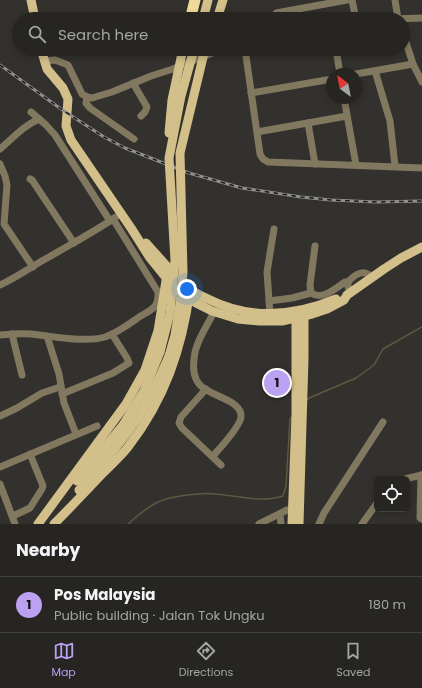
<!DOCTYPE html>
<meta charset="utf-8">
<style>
body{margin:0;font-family:Poppins,sans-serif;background:#2e2d2a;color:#f1f3f6}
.controls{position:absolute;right:12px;bottom:12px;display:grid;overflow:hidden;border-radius:6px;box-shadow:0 2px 6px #0003}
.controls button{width:36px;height:36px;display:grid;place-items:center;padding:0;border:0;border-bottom:1px solid #424240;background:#262522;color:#f1f3f6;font:20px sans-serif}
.compass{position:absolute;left:326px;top:68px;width:36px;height:36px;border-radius:50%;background:#262522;box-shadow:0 2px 6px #0003;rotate:328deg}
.you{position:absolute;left:187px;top:289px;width:14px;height:14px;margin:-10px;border:3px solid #fff;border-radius:50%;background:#1a73e8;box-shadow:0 0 0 6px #1a73e833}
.badge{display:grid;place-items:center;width:26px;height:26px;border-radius:50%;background:#bca0f2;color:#111;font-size:13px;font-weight:700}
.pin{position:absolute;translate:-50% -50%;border:2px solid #fff;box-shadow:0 1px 4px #0006}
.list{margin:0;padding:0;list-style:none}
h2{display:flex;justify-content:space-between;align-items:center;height:52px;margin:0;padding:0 16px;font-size:17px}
h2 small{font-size:13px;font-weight:400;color:#a4a5a5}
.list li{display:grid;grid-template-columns:26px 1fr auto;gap:12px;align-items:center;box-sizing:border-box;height:56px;padding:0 16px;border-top:1px solid #424240}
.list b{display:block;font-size:15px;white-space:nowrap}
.list p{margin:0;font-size:13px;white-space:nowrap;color:#a4a5a5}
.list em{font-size:13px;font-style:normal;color:#a4a5a5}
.icon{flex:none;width:22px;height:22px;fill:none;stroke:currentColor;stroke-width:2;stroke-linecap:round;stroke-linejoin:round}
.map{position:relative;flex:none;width:422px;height:524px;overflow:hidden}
.search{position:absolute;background:#262522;box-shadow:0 2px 6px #0003;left:12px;right:12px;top:12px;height:44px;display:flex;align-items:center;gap:10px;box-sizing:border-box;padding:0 14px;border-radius:22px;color:#a4a5a5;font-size:15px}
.sheet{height:108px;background:#262522}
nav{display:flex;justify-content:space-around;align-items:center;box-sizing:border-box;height:56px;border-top:1px solid #424240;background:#262522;font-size:11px;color:#a4a5a5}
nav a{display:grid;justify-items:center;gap:2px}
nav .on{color:#bca0f2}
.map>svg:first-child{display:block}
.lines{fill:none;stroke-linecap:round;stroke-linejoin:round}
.stream{stroke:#605842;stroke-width:1.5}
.minor{stroke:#81785f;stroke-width:7}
.major{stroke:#d2bf89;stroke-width:9}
.highway{stroke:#f1da99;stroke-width:11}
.rail-casing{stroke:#908f8c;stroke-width:3}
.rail{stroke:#1a1917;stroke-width:1.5;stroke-dasharray:4.5;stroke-linecap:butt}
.major-bridge{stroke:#d2bf89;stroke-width:9}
</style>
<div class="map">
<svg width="422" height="524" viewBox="0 0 422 524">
<rect width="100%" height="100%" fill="#32312d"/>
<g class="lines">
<!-- stream -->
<g class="stream">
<path d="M306,401l3,-3 47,-20 18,-13 9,-16 39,-22"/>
<path d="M128,524c9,-8 19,-17 30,-22 13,-6 44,-10 58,-8 21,2 46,9 67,2l3,-10 4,-67 3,-4"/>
</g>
<!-- minor -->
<g class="minor">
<path d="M352,0l4,19"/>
<path d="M395,0l3,19"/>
<path d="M275,19v-4l1,-2 71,-13"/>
<path d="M393,19l29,-1"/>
<path d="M403,33l10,31 9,18"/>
<path d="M245,49l15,105 3,5 5,3 154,6"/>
<path d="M336,49l4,25"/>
<path d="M246,53l22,-4"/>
<path d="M44,61l11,-1 13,5 14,29 5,3 5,1 20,-6 39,-16 22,-7 49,-20"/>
<path d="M375,71l15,50 5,45"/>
<path d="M356,74l57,-10"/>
<path d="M133,83l14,24 -2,5 -4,4"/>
<path d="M251,93l81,-14"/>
<path d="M87,97l-1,6 4,5 44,31"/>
<path d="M344,98l12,67"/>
<path d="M31,112l15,13 9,10 55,86"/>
<path d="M308,123l7,41"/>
<path d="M257,132l90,-16"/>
<path d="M0,149c13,-11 23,-23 39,-30"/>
<path d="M0,164l5,12 2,9 -3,39 29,43"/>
<path d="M30,179l2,1 42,63"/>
<path d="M315,246l-5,39 1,8c11,8 25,-5 34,-11h3"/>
<path d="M0,285c18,-8 32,-19 49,-28 22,-13 45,-25 67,-40"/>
<path d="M351,293l-3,-6v-5c7,-8 17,-14 24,-4"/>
<path d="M269,301l23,-3 19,-5"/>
<path d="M270,314l-3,-42 7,-43"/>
<path d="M12,334l10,41"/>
<path d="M0,335c10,-1 21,-2 31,-1 20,2 54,9 74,3 12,-4 24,-13 34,-20 12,-7 20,-9 19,-25l-45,-73"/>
<path d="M47,336l12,38 5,29 12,31"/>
<path d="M206,389l-25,28 -2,6 3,5 39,37"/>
<path d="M62,394l51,-21 16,-10 -2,-5 -15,-24"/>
<path d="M0,416l17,-8 25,-15 18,-6"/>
<path d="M213,456c7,-8 27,-29 28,-39 2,-17 -32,-21 -41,-32 -6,-6 -7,-17 -6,-26 1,-16 13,-33 20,-47"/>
<path d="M0,467l97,-41"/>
<path d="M421,475l-1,43 2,1"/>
<path d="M405,479l17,-4"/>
<path d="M0,484l15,40"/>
<path d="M280,514l1,10"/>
<path d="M13,516l17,-8 12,-19 1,-3 -13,-32"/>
<path d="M259,524l28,-14h5"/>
<path d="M319,524l5,-11 59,-91"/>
<path d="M362,524l15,-21"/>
</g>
<!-- major -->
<g class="major">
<path d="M31,0l4,19"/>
<path d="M203,19l5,-19"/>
<path d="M217,19l6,-19"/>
<path d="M41,49l6,20 16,19 5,11 -2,27 5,14 60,88 19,30 26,32 20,13 16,8 26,8 21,2h23l30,-7 15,-5 17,-9 3,-5 37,-26 17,-11 21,-11"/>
<path d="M146,243l26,29"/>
<path d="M187,287c6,5 14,9 21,12 42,21 85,18 128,0"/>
<path d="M77,481l46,-56 21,-34 16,-39"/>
<path d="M79,490c21,-24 44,-49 61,-76 12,-19 20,-38 29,-58"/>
<path d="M38,524l88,-120 19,-34 13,-39 10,-63"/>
<path d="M54,524c17,-17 33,-34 49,-51 8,-8 18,-17 25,-26 37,-48 54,-98 62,-157"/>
<path d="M292,524l4,-109v-103"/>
<path d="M299,524l5,-166v-47"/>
</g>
<!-- highway -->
<path class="highway" d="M191,16l4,-16"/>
<!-- rail casing -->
<g class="rail-casing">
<path id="rail" d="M0,65l61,44 43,28 21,11 64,25 53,15 59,9 30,3 45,2 46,-1"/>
</g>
<!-- rail -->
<use href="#rail" class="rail"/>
<!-- major-bridge -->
<g class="major-bridge">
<path d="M169,133l3,-33 11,-51"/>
<path d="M160,352l10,-39 5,-53 -6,-102 12,-62 13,-47"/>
<path d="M169,356l6,-21 5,-31 3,-32 -3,-119 25,-104"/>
</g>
</g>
</svg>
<div class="controls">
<button><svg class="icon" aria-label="locate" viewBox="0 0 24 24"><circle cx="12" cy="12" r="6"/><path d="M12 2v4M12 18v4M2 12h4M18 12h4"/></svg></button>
</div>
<svg class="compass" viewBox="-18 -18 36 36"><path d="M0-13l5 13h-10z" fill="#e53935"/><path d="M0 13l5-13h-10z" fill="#a4a5a5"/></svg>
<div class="you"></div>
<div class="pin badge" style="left:277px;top:383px">1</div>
<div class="search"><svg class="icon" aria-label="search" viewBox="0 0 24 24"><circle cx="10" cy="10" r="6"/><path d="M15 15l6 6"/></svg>Search here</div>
</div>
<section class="sheet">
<h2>Nearby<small></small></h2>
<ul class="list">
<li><span class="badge">1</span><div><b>Pos Malaysia</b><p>Public building · Jalan Tok Ungku</p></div><em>180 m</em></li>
</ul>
</section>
<nav>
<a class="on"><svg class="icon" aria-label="map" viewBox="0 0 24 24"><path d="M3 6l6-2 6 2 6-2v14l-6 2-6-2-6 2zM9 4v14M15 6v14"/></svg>Map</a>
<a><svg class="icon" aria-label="directions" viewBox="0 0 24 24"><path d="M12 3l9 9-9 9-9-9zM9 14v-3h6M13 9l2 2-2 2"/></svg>Directions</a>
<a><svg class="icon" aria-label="saved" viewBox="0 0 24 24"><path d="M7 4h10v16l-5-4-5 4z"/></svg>Saved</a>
</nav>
